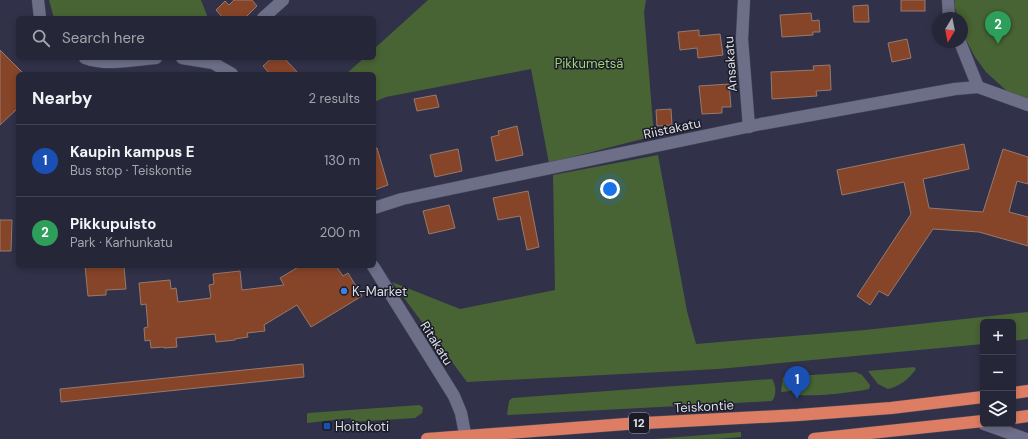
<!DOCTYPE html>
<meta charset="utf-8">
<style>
body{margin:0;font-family:"DM Sans",sans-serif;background:#2d2e3f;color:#f1f3f6}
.controls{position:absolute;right:12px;bottom:12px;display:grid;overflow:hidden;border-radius:6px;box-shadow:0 2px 6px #0003}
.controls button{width:36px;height:36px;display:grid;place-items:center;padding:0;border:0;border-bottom:1px solid #424352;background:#252637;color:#f1f3f6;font:20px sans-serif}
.compass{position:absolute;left:932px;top:12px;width:36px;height:36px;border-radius:50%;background:#252637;box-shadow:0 2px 6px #0003;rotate:190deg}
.you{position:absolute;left:610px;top:189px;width:14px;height:14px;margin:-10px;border:3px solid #fff;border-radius:50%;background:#1a73e8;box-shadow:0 0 0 6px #1a73e833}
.badge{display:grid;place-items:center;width:26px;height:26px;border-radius:50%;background:#b9abf7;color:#fff;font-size:13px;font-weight:700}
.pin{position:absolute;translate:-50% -33px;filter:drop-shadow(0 1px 2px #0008)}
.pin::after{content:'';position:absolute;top:21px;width:14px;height:12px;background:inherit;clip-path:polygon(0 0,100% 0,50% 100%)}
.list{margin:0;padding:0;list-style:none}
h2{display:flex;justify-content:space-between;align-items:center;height:52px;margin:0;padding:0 16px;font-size:17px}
h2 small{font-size:13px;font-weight:400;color:#a3a5ad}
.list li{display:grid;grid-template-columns:26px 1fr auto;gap:12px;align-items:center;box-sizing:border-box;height:72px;padding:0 16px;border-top:1px solid #424352}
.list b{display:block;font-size:15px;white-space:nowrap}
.list p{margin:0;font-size:13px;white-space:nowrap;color:#a3a5ad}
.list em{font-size:13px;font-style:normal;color:#a3a5ad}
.icon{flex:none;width:22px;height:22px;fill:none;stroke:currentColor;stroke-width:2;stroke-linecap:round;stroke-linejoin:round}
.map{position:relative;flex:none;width:1028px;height:439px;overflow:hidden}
.search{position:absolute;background:#252637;box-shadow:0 2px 6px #0003;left:16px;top:16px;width:360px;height:44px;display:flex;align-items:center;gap:10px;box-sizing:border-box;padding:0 14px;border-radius:6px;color:#a3a5ad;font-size:15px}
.panel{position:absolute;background:#252637;box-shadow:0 2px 6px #0003;left:16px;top:72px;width:360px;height:196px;border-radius:6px}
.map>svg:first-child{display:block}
.green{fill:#486334}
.building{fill:#864429;stroke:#967a6e}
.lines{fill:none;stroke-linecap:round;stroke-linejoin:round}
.minor-casing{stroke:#4c4d60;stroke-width:13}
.highway-casing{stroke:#4c4d60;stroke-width:13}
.minor{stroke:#6d6f89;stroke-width:12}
.highway{stroke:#dd7e64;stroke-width:12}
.shop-dot{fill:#3f7fe0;stroke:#1a1b25;stroke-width:1.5}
.transit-dot{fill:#1a4fb4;stroke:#1a1b25;stroke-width:1.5}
.labels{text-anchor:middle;stroke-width:3;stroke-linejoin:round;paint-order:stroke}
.shield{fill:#1a1b25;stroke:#a2a4b1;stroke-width:1}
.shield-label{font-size:12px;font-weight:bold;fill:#dddfed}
.park-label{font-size:13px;fill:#a0d37b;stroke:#1a1b25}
.street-label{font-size:13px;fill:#dddfed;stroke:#1a1b25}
.poi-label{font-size:13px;fill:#dddfed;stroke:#1a1b25;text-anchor:start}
</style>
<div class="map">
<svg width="1028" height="439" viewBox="0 0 1028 439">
<rect width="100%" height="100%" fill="#313249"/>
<!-- green -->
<g class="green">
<path d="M49,0h152l7,18h-154z"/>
<path d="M428,0h218l-2,12 10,124 -105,27 -18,-94 -145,28 -12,5v-28h-28l18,-16h10v-9z"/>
<path d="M955,0h73v100l-20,-8 -22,-20 -11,-15 -13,-25v-14h-4l-3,-10z"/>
<path d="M658,155l29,156 9,33 169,-14 163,-18v27l-15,2v-19h-30v22l-265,25 -251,13 -75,-100 68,27 95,-19 -2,-115z"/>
<path d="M914,367l2,2c-7,10 -16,17 -28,20l-10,-5 -10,-13z"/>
<path d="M856,372l6,3 8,10 -1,4c-15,3 -64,10 -77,4v-2l-11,1 2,-15z"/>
<path d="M772,379c4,6 5,16 0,22l-265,14 2,-14 3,-3z"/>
<path d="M420,405l3,3 -1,5 -7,5 -64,4v-4l-44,5v-9l1,-1z"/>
<path d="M741,432v5l-24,2h-63z"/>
</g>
<!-- building -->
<g class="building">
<path d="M234,0h18l5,6 -12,12h-22l-7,-8 9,-9 4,4z"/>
<rect x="901" y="0" width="24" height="11"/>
<path d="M868,5l1,17h-15l-1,-16z"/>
<path d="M811,13l1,8 7,-1 1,12h-7v3l-31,2 -2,-22z"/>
<path d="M699,30v6l21,-2 3,21 -25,3 -1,-10 -17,2 -2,-18z"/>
<path d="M907,39l4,19 -19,4 -4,-19z"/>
<path d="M0,50l24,24h-6v34l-18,17z"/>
<path d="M272,58h12l15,16h-29l-7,-8z"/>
<path d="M830,65l1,25 -15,1 1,5 -45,3 -1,-27 43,-2 -1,-4z"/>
<path d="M729,84l2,23h-9v6l-20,1 -3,-28z"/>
<path d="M436,95l3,12 -22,4 -3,-12z"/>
<path d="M671,109l1,16 -15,1 -1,-16z"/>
<path d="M517,126l6,29 -27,6 -5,-24 8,-2 -1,-4z"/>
<path d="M964,144l5,25 -46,10 6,29 54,4 20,-63 25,8v27l-11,-3 -8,31 19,5v29l-49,-14 -46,-3 -45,67 -9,-5 -9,14 -13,-9 54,-82 -7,-32 -62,13 -5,-25z"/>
<path d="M374,148h3l11,37 -14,5z"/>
<path d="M458,149l4,22 -27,6 -5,-22z"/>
<path d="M528,191l11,56 -12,3 -7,-34 -22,4 -5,-22z"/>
<path d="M449,205l6,23 -26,6 -6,-23z"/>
<path d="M0,220h12l-1,31h-11z"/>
<path d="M85,266l39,1 2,22 -20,1v5l-18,1z"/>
<path d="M300,266h36l7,10 5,-3 14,23 -51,31 -14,-22 -33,20 1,6 -18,2 1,4 -13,2v1l-19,2 -1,-8 -39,4 1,9 -13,1 -1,-1 -12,1 -1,-8 -5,1 -1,-13 4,-1 -2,-23 -5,1 -2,-22 31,-3 1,9 5,-1 2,14 33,-4 -2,-13 5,-1 -1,-10 27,-3 2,19 42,-5 -4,-7z"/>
<path d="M303,364l1,13 -243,25 -1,-13z"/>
</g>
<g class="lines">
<!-- minor casing -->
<g class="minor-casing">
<g id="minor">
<path d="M38,0l2,18"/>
<path d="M744,0l-2,39 7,88"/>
<path d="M948,0l1,18"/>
<path d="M263,18l20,-18"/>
<path d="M960,42l18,45 50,18"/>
<path d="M85,58c22,8 48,2 71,0"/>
<path d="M182,58l31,5 19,11"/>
<path d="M374,208l28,-9 359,-75 194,-35 23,-2"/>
<path d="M373,266l81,130 7,17 5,26"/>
<path d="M984,424l42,15"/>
</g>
</g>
<!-- highway casing -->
<g class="highway-casing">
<g id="highway">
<path d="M1013,393l15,-2"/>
<path d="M1013,418l15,-2"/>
<path d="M427,439l199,-15 172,-9 93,-7 92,-11"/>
<path d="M814,439l169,-18"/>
</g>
</g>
<!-- minor -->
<use href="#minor" class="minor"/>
<!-- highway -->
<use href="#highway" class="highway"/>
</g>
<!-- markers -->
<circle class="shop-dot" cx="344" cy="291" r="4"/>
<rect class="transit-dot" x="323" y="422" width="8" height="8" rx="2"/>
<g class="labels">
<!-- shield labels -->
<rect class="shield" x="629" y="413" width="20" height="20" rx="3"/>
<g class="shield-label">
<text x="639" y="427">12</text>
</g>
<!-- park labels -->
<g class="park-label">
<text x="589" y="68">Pikkumetsä</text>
</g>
<!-- street labels -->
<g class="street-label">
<text transform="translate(730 64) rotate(-94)" y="5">Ansakatu</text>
<text transform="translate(672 128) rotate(-12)" y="5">Riistakatu</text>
<text transform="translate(437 343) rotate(58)" y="5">Ritakatu</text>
<text transform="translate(704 406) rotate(-3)" y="5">Teiskontie</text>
</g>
<!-- poi labels -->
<g class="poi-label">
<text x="352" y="296">K-Market</text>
<text x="335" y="431">Hoitokoti</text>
</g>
</g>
</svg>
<div class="controls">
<button>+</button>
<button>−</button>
<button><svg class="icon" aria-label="layers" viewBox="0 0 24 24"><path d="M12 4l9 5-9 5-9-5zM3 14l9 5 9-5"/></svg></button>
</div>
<svg class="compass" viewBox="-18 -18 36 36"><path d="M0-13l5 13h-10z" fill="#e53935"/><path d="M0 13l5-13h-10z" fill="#a3a5ad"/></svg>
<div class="you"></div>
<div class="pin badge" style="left:797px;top:399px;background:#1a4fb4">1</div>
<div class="pin badge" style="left:998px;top:44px;background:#2e9e5b">2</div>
<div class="search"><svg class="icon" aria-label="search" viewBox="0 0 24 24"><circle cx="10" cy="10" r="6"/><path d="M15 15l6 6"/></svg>Search here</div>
<section class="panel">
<h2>Nearby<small>2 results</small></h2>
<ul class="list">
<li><span class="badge" style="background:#1a4fb4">1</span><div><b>Kaupin kampus E</b><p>Bus stop · Teiskontie</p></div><em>130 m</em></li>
<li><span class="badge" style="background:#2e9e5b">2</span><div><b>Pikkupuisto</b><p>Park · Karhunkatu</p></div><em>200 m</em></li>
</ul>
</section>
</div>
